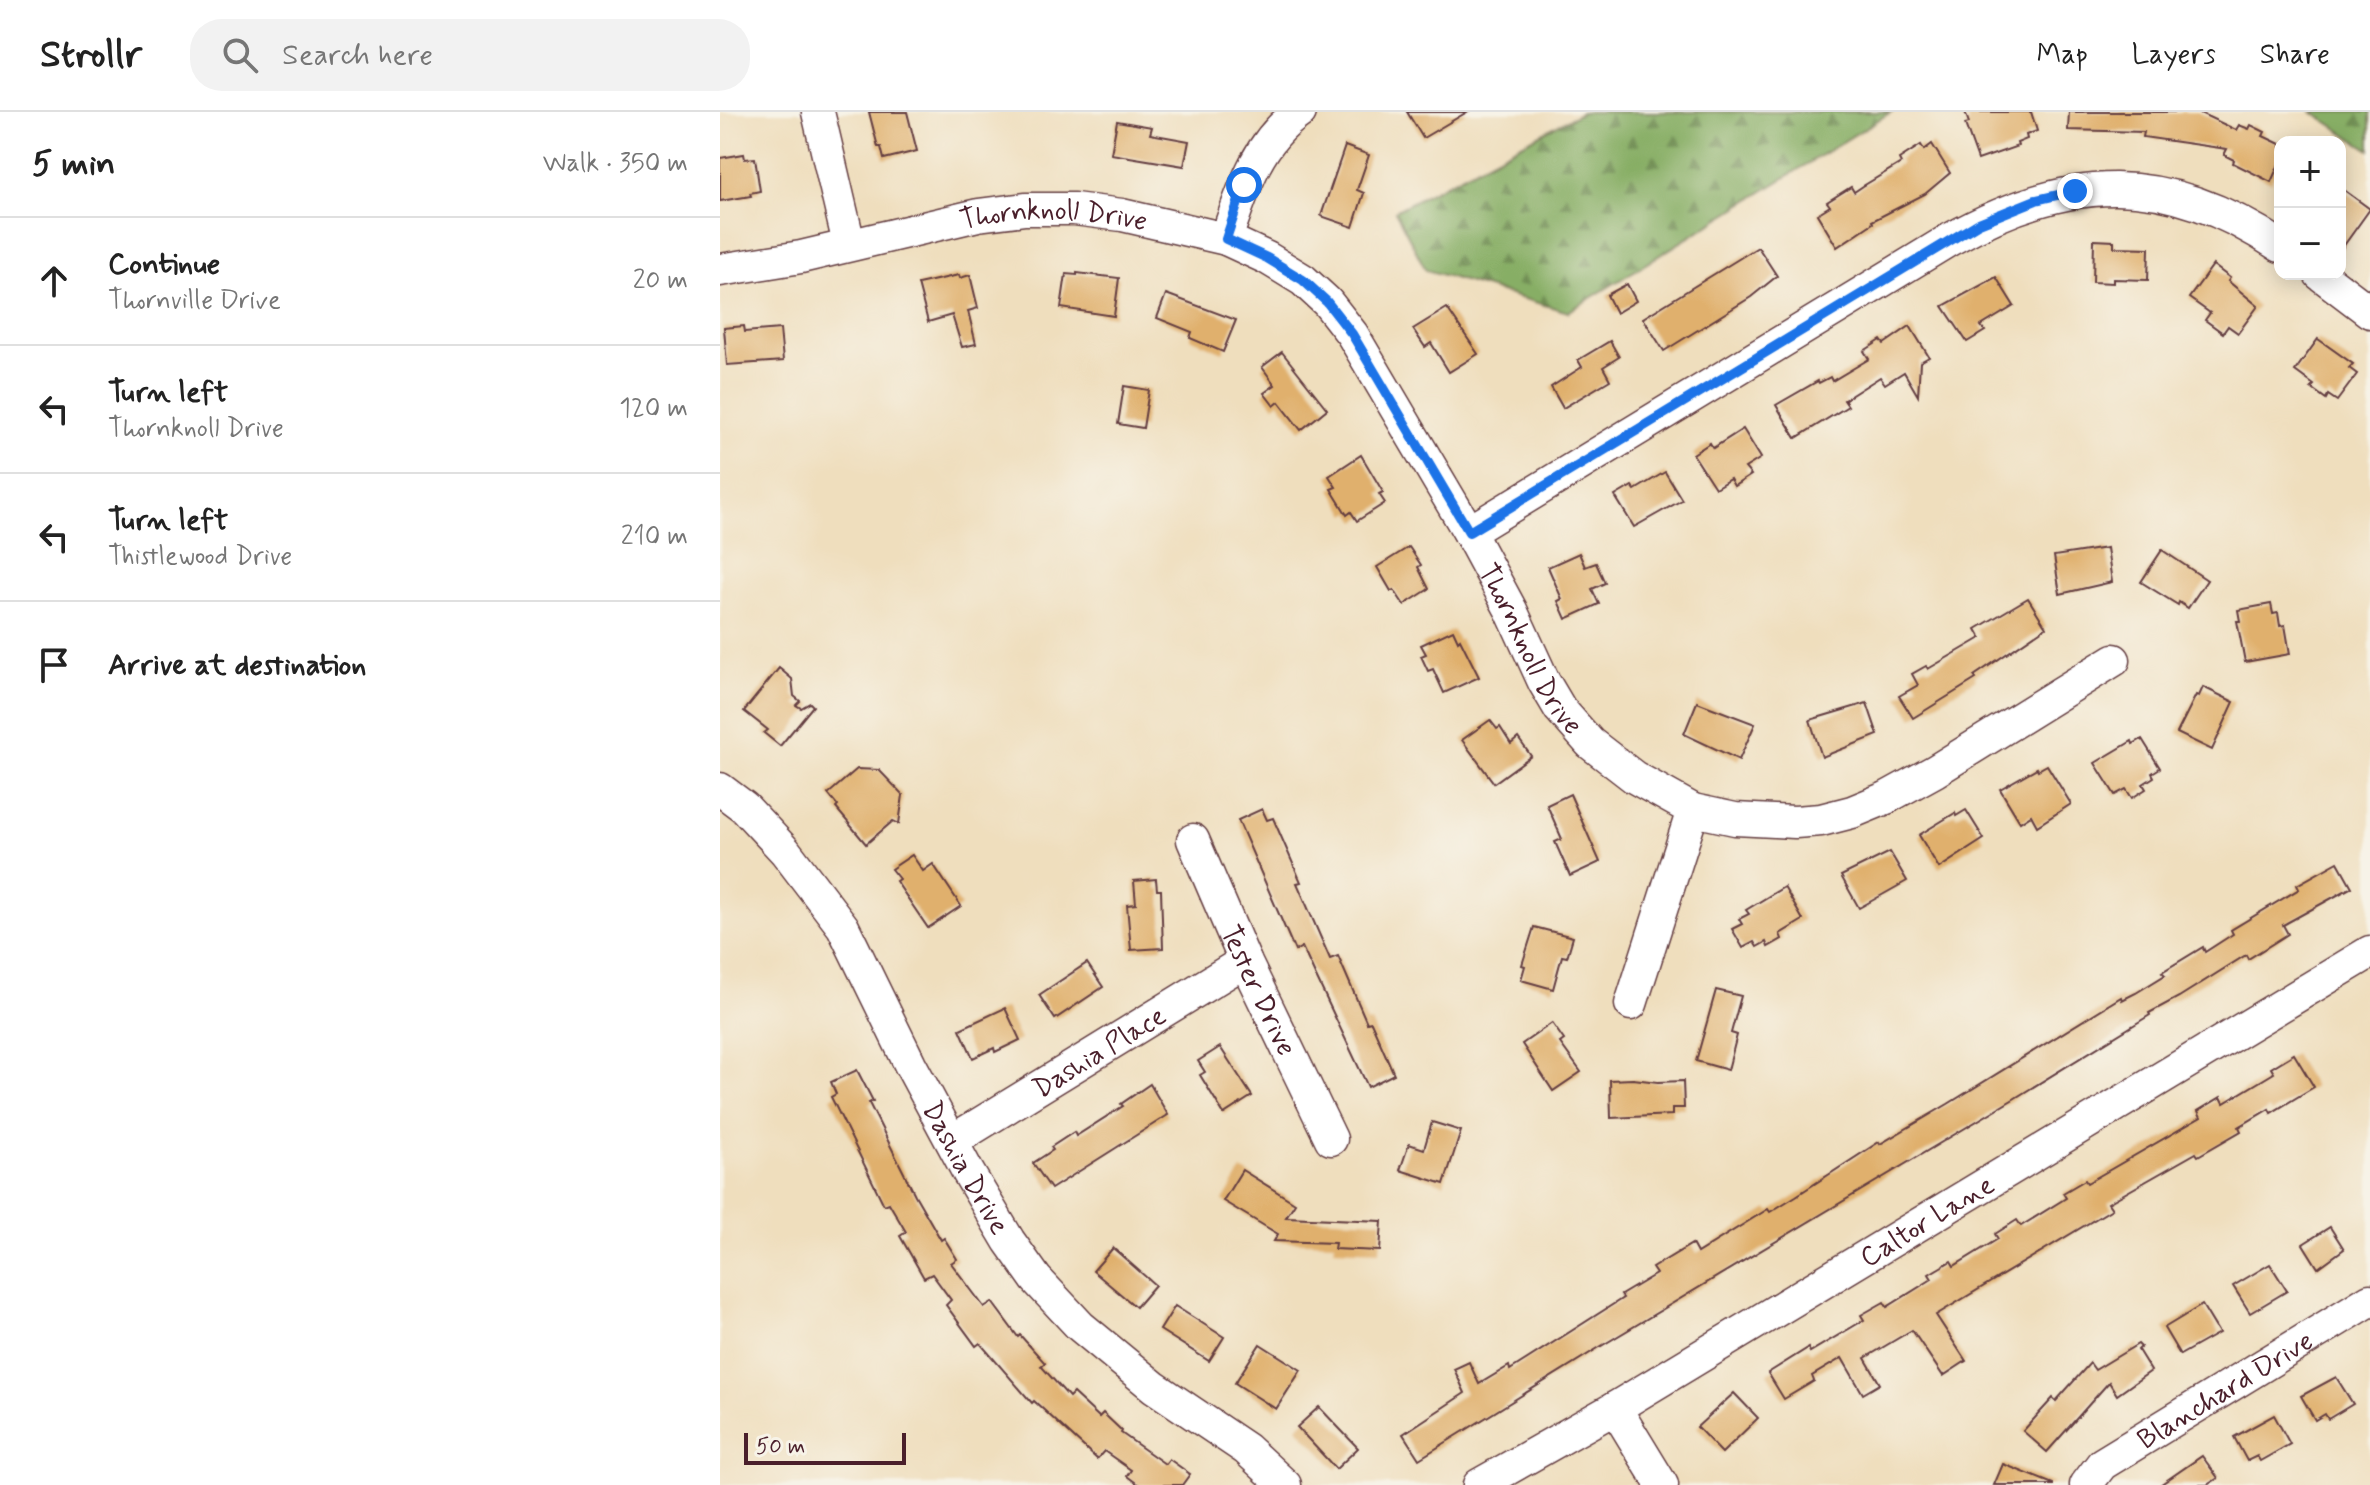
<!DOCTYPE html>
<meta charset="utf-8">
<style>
body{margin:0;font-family:Mynerve,sans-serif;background:#f2f2f2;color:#222}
.controls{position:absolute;right:24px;top:24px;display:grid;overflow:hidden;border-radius:16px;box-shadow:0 4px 20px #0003}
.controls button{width:72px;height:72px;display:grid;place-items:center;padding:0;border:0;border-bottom:2px solid #e0e0e0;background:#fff;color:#222;font:40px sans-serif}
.scale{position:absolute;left:24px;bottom:20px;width:162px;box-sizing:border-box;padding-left:8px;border:4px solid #4a1f2b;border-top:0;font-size:22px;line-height:28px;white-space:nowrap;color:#4a1f2b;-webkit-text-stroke:6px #f7f3e8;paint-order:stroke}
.stop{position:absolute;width:24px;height:24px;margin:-18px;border:6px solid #1a73e8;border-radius:50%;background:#fff}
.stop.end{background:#1a73e8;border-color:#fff;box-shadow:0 2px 8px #0008}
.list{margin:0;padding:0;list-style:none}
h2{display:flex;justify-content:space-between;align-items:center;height:104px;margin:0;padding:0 32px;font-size:34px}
h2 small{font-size:26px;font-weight:400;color:#767676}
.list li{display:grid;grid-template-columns:52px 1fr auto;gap:24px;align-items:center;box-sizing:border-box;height:128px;padding:0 32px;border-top:2px solid #e0e0e0}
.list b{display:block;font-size:30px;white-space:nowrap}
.list p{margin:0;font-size:26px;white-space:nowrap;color:#767676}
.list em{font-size:26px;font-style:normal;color:#767676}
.icon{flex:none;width:44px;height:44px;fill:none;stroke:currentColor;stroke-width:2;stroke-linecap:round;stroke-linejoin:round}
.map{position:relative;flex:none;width:1650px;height:1373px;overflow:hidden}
header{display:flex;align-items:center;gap:48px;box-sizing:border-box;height:112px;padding:0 40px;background:#fff;border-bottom:2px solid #e0e0e0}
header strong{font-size:38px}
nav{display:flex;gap:44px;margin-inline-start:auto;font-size:28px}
.search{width:560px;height:72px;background:#f2f2f2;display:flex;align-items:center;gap:20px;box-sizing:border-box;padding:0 28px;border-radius:32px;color:#767676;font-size:30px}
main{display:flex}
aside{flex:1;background:#fff}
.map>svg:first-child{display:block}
.forest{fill:url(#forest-firs);stroke:#686648;stroke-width:2}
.building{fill:#e0b06d}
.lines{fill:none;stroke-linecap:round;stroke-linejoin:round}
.minor-casing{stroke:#633c41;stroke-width:35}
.minor{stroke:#fff;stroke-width:32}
.route{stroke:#1a73e8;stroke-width:10}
.labels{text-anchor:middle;stroke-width:6;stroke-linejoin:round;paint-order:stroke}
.street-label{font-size:28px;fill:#4a1f2b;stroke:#f7f3e8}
</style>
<header>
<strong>Strollr</strong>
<div class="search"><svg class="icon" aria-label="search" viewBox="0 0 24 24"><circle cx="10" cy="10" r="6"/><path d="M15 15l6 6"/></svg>Search here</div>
<nav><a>Map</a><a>Layers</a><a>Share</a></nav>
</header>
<main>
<aside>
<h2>5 min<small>Walk · 350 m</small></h2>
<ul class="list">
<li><svg class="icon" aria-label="ahead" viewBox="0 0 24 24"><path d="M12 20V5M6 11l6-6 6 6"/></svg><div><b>Continue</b><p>Thornville Drive</p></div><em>20 m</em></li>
<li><svg class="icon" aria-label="left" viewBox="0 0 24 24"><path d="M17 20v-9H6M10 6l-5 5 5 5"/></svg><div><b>Turn left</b><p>Thornknoll Drive</p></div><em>120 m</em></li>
<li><svg class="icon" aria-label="left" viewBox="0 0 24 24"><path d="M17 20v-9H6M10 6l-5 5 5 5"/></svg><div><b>Turn left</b><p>Thistlewood Drive</p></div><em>210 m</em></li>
<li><svg class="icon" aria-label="arrive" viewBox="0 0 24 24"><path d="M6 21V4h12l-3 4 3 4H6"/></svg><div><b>Arrive at destination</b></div></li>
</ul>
</aside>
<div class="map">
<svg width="1650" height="1373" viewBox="0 0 1650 1373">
<defs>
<pattern id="forest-firs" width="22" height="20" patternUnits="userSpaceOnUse" patternTransform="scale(2)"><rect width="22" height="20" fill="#87ae65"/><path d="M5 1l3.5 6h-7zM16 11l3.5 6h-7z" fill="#708d53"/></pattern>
</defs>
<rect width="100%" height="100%" fill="#f7f3e8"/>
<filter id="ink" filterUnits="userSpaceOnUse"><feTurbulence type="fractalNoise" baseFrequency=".0125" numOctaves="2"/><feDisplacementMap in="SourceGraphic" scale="16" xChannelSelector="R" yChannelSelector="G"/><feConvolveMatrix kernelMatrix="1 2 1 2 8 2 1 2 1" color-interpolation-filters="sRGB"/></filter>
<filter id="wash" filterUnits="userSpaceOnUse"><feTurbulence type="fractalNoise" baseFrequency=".006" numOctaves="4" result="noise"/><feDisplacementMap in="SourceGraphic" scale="32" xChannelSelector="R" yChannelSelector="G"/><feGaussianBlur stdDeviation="1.8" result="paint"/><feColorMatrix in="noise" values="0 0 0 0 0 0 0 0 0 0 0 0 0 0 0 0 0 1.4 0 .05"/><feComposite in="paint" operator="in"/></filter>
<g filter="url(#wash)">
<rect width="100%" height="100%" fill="#efdebd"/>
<!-- forest -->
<g class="forest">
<path d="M862,0h309l-323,200 -142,-42 -31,-59z"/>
<path d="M1592,0h58v38z"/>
</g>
<g id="blocks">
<!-- building -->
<g class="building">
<path d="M149,0h38l10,39 -33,8 -3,-12h-3z"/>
<path d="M687,0h60l-44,26z"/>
<path d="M1245,0h66l6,19 -11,4 1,4 -10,4 1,3 -40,14 -13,-36 4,-1z"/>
<path d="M1349,0h129l38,18 3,-5 10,4 2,-4 14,7 -2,4 17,8v18l-9,20 -38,-19 1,-3 -10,-5 3,-6 -84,-12 1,-5 -76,-2z"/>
<path d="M397,9l35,6 -2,7 39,7 -5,25 -73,-12z"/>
<path d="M1212,32l18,29 -25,21 -53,27 1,2 -36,24 -20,-33 13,-8 -3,-4 24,-15 3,5 9,-6 38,-23 -2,-4 22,-14 3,5z"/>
<path d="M625,34l24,9 -12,35 7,3 -11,34 -32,-11z"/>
<path d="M24,42l1,5 10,-1 5,33 -10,2 1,3 -31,5v-43z"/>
<path d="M1620,75l30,22 -30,42z"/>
<path d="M1374,128l20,1v6l35,1 -1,32 -35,-1v4l-20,-1z"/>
<path d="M1038,135l19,29 -26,21 -87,54 -21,-33z"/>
<path d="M1493,153l17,13 -2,3 30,25 -20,27 -10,-7 -5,7 -18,-13 5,-7 -21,-15z"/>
<path d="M357,161l42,5 -5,38 -53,-8 5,-34 11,1z"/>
<path d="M239,163l1,3 10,-3 8,33 -10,3 8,33 -14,3 -10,-32 -24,7 -10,-38z"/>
<path d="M1276,165l18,29 -33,20 4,5 -18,11 -24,-36z"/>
<path d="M907,172l9,17 -20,12 -9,-18z"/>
<path d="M446,182l70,26 -13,32 -33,-14 2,-6 -35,-14z"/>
<path d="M727,196l31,46 -29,18 -18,-29 -6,4 -12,-18z"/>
<path d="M24,214l1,6 35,-3 3,32 -56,4 -3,-37z"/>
<path d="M1190,214l19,31 -9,5 -2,34 -14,-24 -19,12 -5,-7 -36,23 4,6 -52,32 -20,-33 42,-24 1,2 11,-6 2,4 37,-22 -5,-8 17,-11 3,4z"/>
<path d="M1598,227l35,25 -4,4 8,6 -20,27 -9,-6 -2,4 -15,-11 3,-3 -19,-14z"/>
<path d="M890,229l9,16 -16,10 7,13 -47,28 -12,-21 31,-20 -4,-7z"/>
<path d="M562,240l45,57 -26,21 -22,-28 -5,4 -10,-13 11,-8 -13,-18z"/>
<path d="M404,274l25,4 -6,38 -25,-4z"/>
<path d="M1023,317l18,29 -16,10 6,7 -17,11 -4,-7 -15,9 -22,-34 17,-11 3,5z"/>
<path d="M641,343l22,37 -4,2 6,9 -28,18 -6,-9 -4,3 -16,-26 5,-2 -7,-11z"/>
<path d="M945,360l17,28 -48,27 -19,-31 17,-10 3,4z"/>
<path d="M689,435l12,18 -3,2 11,22 -25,16 -10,-15 -3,1 -14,-24z"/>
<path d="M1387,436l5,34 -52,12 -6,-38z"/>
<path d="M1442,438l45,30 -19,28 -9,-6 -1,3 -37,-23z"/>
<path d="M859,441l6,14 11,-4 9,20 -13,6 7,15 -33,15 -8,-18 4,-2 -14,-32z"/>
<path d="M1308,486l18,29 -72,49 2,3 -63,39 -14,-22 19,-11 -6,-11 14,-8 2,3 53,-31 -5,-9z"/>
<path d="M1551,492l2,10 5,-1 2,13 5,-1 5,29 -45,8 -8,-41h3l-2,-11z"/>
<path d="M733,518l5,11 2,-2 19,38 -35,16 -11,-24 -5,2 -7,-15 5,-2 -5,-9z"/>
<path d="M59,556l13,11 2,17 6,5 -4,4 5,3 9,-5 3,3 -33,40 -16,-13 4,-3 -24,-19z"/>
<path d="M1483,575l31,15 -22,48 -35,-17 19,-38 3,1z"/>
<path d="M977,590l58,22 -16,36 -55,-26z"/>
<path d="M1147,591l11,32 -56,22 -12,-37z"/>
<path d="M770,608l7,9 3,-2 11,17 7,-6 13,18 -37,27 -32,-43z"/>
<path d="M1422,627l18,29 -8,5 2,4 -11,7 3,5 -14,9 -6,-9 -11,6 -20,-32 37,-22 1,3z"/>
<path d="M1327,653l24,39 -34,22 -6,-11 -11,7 -20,-33 37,-21 1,2z"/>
<path d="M137,657l22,1 24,25 -4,29 -6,-3 -27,23 -30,-36 2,-2 -10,-12z"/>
<path d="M850,682l30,68 -30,14 -15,-34 7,-3 -15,-34z"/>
<path d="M542,697l5,11 6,-2 28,64 -4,1 33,76 8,-3 29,67 4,-1 23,52 -26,13 -66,-140 -7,4 -57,-131z"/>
<path d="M1246,698l18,29 -45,29 -20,-33 36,-22 1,3z"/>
<path d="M1170,740l17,29 -48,27 -18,-32z"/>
<path d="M192,743l11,16 10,-7 28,42 -33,22 -32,-47 3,-2 -8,-10z"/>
<path d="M1618,750l14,25 -69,38 5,9 -40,25 -2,-4 -67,42 -30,16 1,2 -138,85 -409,245 -184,114 -16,-25 62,-41 -11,-24 15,-7 10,22 30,-18 1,4 113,-72 -2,-3 35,-21 -4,-6 40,-24 5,9 71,-44 2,3 26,-16 83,-54 1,2 68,-40 173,-107 1,3 14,-7 29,-18 -3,-3 41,-25 2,5 28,-18 -2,-4 68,-41 -2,-4z"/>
<path d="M436,767l1,11h4l2,58 -32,2 -4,-45 9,-1 -2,-23z"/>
<path d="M1064,775l19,33 -23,14 2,5 -14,8 -2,-5 -9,5 -3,-5 -11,6 -11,-19 10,-5 -3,-5 10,-5 -3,-4z"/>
<path d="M814,815l39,10 -6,20 -5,-1 -9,33 -32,-9 4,-14 -3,-1z"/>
<path d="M367,851l16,24 -48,32 -16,-24z"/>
<path d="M996,878l25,6 -10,37 6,2 -9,35 -32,-9z"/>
<path d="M285,896l15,32 -25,12 -1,-4 -21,10 -13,-29z"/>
<path d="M832,911l12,17 -4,3 21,29 -28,19 -31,-47z"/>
<path d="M500,935l32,49 -28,18 -24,-39 5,-3 -7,-11z"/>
<path d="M1574,942l20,33 -43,26 -2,-4 -30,18 2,4 -43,25 -2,-3 -88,50 4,6 -176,106 30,46 -23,15 -31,-46 -47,28 15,26 -17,10 -21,-36 -30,18 2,5 -30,18 -16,-26 40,-25 2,4 54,-32 -3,-5 23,-13 3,5 45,-28 -3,-5 22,-13 3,5 44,-27 -3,-5 22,-14 4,6 45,-28 -3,-5 22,-13 2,3 114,-66 -3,-6 23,-14 3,6 50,-30 -3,-5z"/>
<path d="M137,958l16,31 -4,2 46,92 26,45 3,-2 13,21 -6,4 33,44 8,-5 26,35 2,-2 25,28 -4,3 28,31 4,-4 26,24 4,-4 19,18 -1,2 44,31 4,-5 21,15 -8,11h-43l-12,-9 4,-6 -27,-19 -7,8 -63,-58 -2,2 -52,-60 -4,3 -30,-41 5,-5 -19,-26 -8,4 -24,-42 6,-4 -17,-29 -5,2 -53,-108 5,-3 -5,-12z"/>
<path d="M913,967l25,3 25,-1 1,27h-12v7l-61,3 -1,-38z"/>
<path d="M430,972l18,31 -117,74 -18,-26 20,-13 -2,-3 23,-15 2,4 47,-30 -2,-2z"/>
<path d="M712,1010l29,9 -17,53 -44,-14 9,-26 15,5z"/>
<path d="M522,1058l53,33 -9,14 96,4 -2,30 -46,-2 1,-6 -61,-2 4,-7 -55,-33z"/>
<path d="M1610,1115l14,22 -26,19 -15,-24z"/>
<path d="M393,1136l42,37 -19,22 -43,-36z"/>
<path d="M1550,1152l17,27 -37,22 -17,-27z"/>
<path d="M1482,1193l17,28 -39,22 -16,-27z"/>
<path d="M455,1194l49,31 -15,24 -49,-31z"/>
<path d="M540,1232l41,26 -25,39 -41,-26z"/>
<path d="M1418,1232l3,3 -3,3 13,21 -34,24 -8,-13 -62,70 -24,-21 30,-33 3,3 34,-38 5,7z"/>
<path d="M1616,1265l17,27 -25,15 -3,-5 -10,6 -14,-24z"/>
<path d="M1014,1281l24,25 -36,35 -25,-26z"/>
<path d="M599,1295l39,41 -22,21 -39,-42z"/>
<path d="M1554,1303l16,29 -30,17 -3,-5 -10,5 -13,-24z"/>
<path d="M1482,1344l16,22 -11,7h-47z"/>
<path d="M1283,1352l50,20v1h-59z"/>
</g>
</g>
</g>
<g filter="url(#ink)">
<use href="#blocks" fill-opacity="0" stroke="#633c41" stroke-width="2"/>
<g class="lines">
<!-- minor casing -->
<g class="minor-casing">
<g id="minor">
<path d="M98,0l31,132"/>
<path d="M506,127c16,-47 31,-98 74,-127"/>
<path id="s1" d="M0,158l81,-13 177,-42 47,-6h49l48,6 104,24 41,19 36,22 24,22 25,32 117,198 42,78 33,72 16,27 30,34 44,34 59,33 42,9 60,3 26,-2 31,-8 34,-14 49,-27 179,-111"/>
<path d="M1600,162l50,38"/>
<path d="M749,420l480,-292c119,-67 216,-71 331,6"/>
<path id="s2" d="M0,677l24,18 41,44 58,76 67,137 58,108 41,69 27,38 44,47 74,61 92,62 39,36"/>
<path id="s3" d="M473,728l52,121 86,178"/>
<path d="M911,892l62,-194"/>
<path id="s4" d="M232,1029l293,-180"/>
<path d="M895,1296l47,77"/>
<path id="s5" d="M759,1373l136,-77 755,-456"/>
<path id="s6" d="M1366,1373l16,-21 268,-164"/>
</g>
</g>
<!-- minor -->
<use href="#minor" class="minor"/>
</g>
</g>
<g class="lines" filter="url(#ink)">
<!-- route -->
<path class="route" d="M524,73l-18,54 41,19 36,22 24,22 25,32 117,198 510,-309 57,-23 39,-9"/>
</g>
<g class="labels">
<!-- street labels -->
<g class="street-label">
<text dy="10" stroke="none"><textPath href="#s1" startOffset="340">Thornknoll Drive</textPath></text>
<text dy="10" stroke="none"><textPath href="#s1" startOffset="1038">Thornknoll Drive</textPath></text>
<text dy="10" stroke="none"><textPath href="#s3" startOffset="164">Tester Drive</textPath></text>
<text dy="10" stroke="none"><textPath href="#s4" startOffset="172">Dashia Place</textPath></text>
<text dy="10" stroke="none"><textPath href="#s2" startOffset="456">Dashia Drive</textPath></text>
<text dy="10" stroke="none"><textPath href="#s5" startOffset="520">Caltor Lane</textPath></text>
<text dy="10" stroke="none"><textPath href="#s6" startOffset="170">Blanchard Drive</textPath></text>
</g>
</g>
</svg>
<div class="controls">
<button>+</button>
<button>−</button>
</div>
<div class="scale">50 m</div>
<div class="stop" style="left:524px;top:73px"></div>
<div class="stop end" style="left:1355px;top:79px"></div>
</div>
</main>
